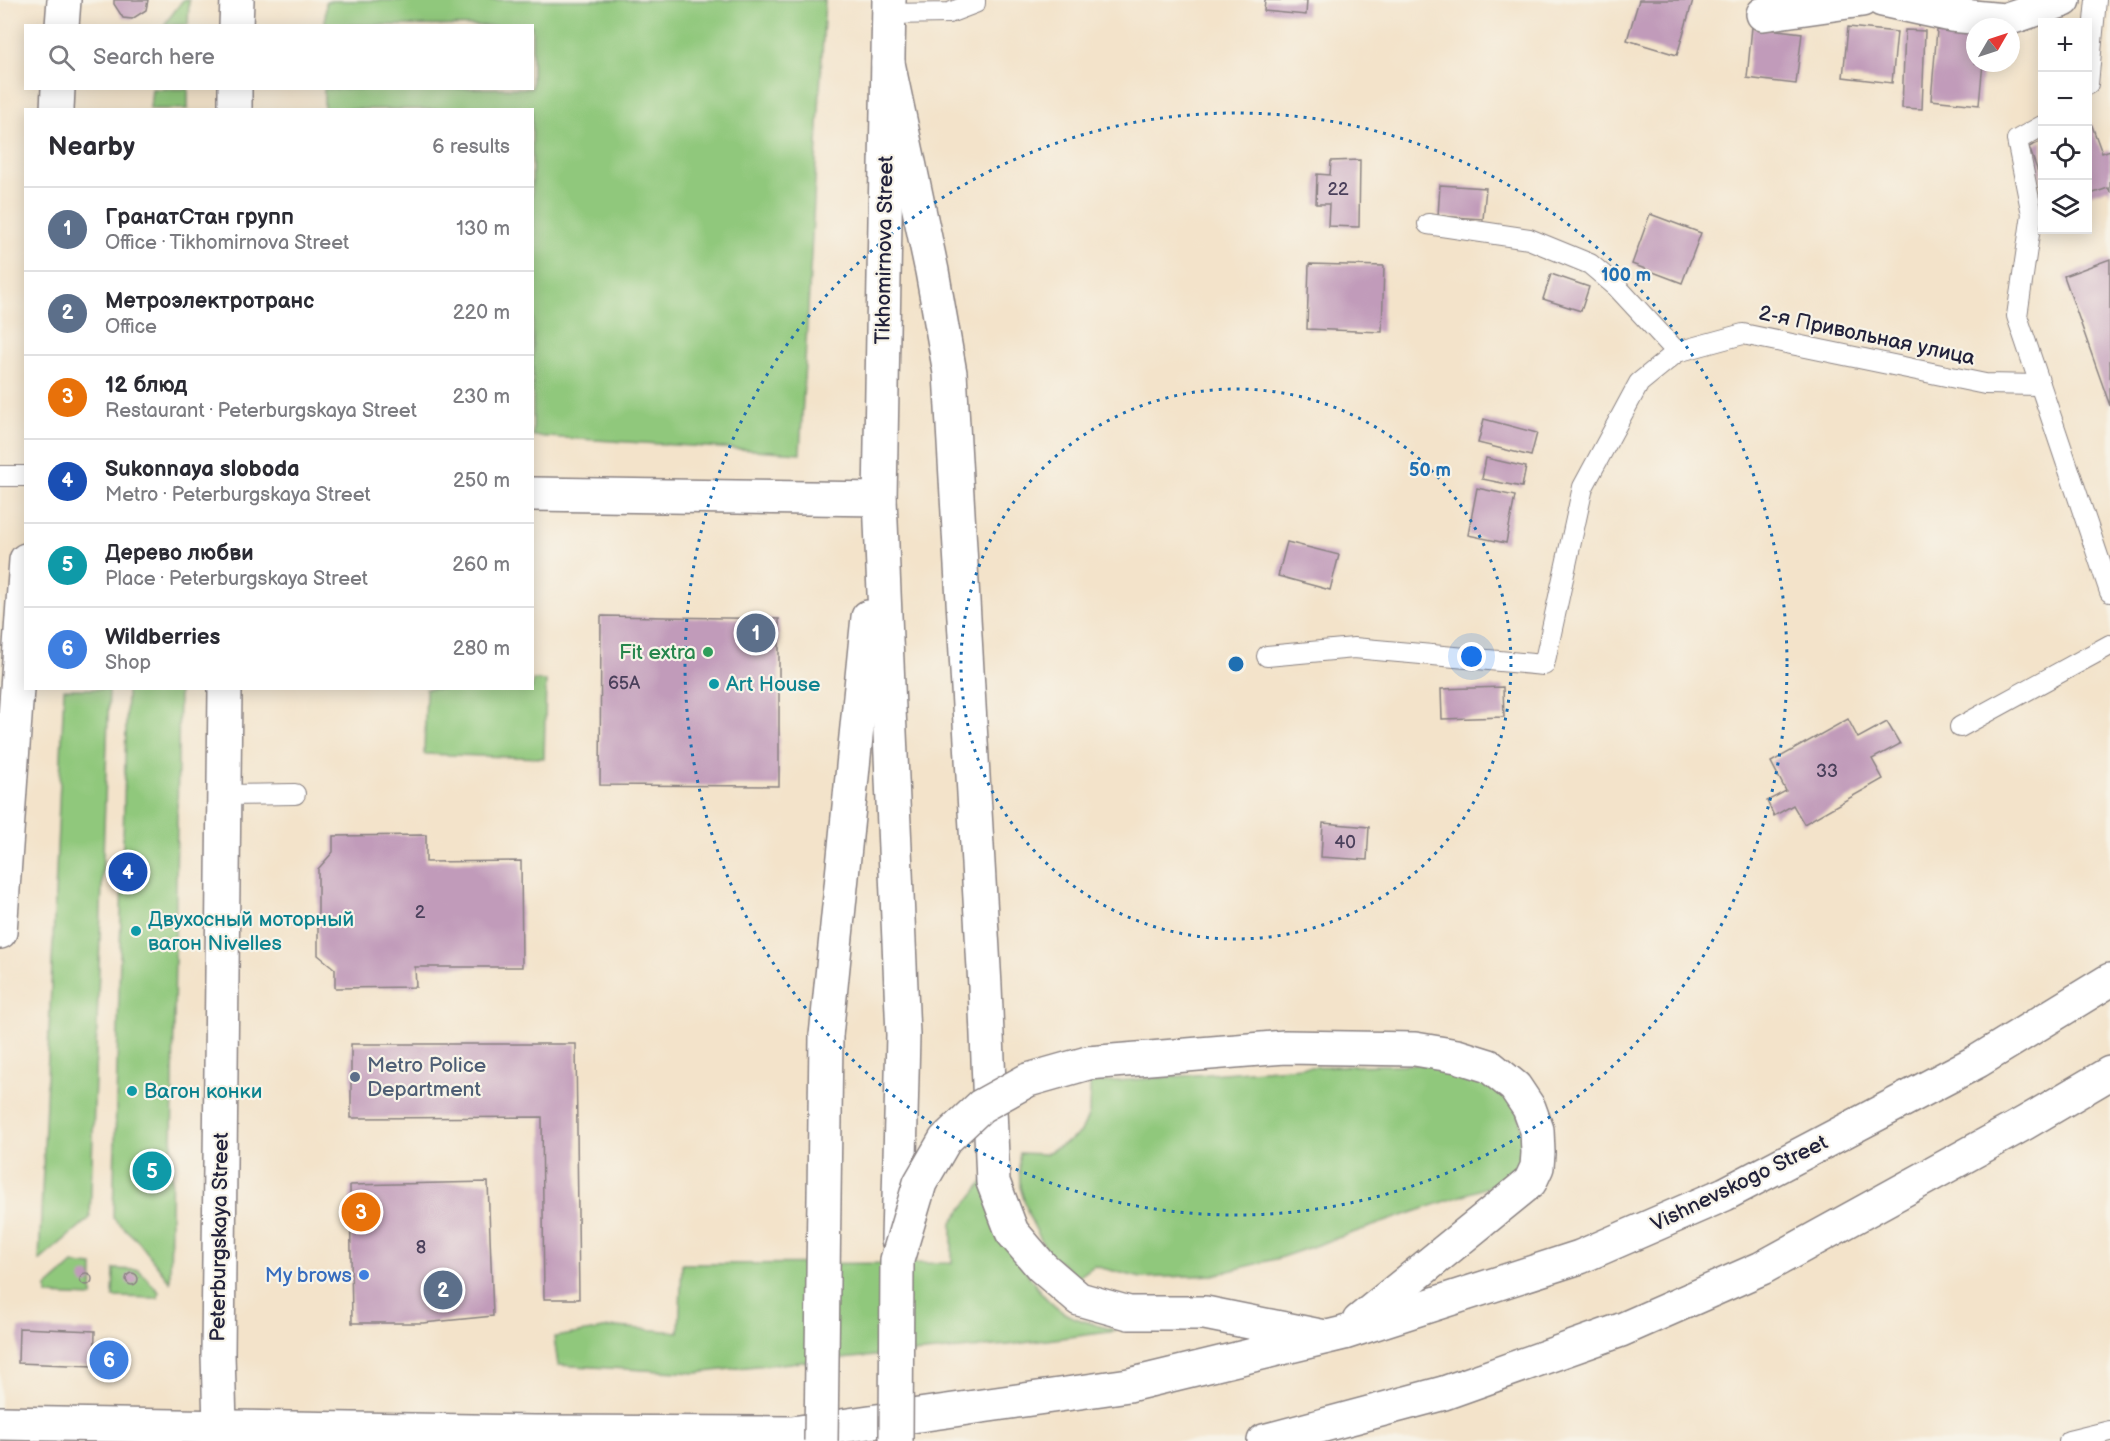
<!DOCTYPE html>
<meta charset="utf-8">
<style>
body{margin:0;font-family:"Balsamiq Sans",sans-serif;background:#f7f7f7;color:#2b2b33}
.controls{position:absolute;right:18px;top:18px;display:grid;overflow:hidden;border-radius:0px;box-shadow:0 3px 15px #0003}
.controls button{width:54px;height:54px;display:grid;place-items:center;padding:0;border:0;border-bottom:2px solid #e1e1e2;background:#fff;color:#2b2b33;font:30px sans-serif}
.compass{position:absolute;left:1966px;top:18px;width:54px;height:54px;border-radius:50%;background:#fff;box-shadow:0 3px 15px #0003;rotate:51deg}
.you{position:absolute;left:1472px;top:657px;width:21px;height:21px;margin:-15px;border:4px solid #fff;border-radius:50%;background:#1a73e8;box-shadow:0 0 0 9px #1a73e833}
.badge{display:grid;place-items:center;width:39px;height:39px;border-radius:50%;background:#1f6fb2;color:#fff;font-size:20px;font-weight:700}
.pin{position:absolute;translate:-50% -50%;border:3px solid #fff;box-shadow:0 2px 6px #0006}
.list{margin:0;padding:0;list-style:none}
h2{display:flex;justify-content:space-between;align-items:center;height:78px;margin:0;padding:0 24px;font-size:26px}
h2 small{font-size:20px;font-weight:400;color:#7c7c81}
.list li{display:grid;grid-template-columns:39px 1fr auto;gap:18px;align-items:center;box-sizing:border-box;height:84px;padding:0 24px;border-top:2px solid #e1e1e2}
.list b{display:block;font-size:22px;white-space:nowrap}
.list p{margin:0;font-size:20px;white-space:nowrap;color:#7c7c81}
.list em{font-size:20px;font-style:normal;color:#7c7c81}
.icon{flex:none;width:33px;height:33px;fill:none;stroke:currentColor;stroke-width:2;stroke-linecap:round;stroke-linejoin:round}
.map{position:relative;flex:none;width:2110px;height:1441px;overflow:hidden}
.search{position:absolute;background:#fff;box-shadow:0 3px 15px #0003;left:24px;top:24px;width:510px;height:66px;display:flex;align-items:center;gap:15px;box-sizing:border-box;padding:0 21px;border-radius:0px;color:#7c7c81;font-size:22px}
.panel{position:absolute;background:#fff;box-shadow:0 3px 15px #0003;left:24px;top:108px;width:510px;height:582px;border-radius:0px}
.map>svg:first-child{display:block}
.green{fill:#90c87c;stroke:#59755c;stroke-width:1.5}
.building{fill:#c19bba}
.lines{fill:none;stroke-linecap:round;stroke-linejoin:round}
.lane-casing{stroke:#8a8282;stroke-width:22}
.street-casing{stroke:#8a8282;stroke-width:36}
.secondary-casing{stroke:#8a8282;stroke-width:36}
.primary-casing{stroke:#8a8282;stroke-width:36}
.lane{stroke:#fff;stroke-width:20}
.street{stroke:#fff;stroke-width:33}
.secondary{stroke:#fff;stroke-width:33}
.primary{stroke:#fff;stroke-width:33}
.secondary-bridge-casing{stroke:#8a8282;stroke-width:36;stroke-linecap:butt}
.primary-bridge-casing{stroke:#8a8282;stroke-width:36;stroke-linecap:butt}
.secondary-bridge{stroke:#fff;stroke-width:33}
.primary-bridge{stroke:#fff;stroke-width:33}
.ring{fill:none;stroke:#1f6fb2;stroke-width:3;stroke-dasharray:3 6}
.leisure-dot{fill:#2e9e5b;stroke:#f7f3e8;stroke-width:2}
.culture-dot{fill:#0f9aa8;stroke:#f7f3e8;stroke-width:2}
.service-dot{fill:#5c6f8a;stroke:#f7f3e8;stroke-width:2}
.shop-dot{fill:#3f7fe0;stroke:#f7f3e8;stroke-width:2}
.labels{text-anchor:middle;stroke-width:4.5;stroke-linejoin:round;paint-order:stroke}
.number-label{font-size:18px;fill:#4a405b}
.street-label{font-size:21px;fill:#22223b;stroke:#f7f3e8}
.leisure-label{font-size:21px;fill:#27864d;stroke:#f7f3e8;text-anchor:end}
.culture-label{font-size:21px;fill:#0d838f;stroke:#f7f3e8;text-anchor:start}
.service-label{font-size:21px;fill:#4e5e75;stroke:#f7f3e8;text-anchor:start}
.shop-label{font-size:21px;fill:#366cbe;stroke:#f7f3e8;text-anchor:end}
.centre{fill:#1f6fb2;stroke:#f7f3e8;stroke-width:3}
.ring-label{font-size:18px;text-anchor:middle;font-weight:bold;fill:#1f6fb2;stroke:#f7f3e8;stroke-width:4.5;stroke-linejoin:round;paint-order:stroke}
</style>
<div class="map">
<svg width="2110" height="1441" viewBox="0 0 2110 1441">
<rect width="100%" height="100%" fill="#f7f3e8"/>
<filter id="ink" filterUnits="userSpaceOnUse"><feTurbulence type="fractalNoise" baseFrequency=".0167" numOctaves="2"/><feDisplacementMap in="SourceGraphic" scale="12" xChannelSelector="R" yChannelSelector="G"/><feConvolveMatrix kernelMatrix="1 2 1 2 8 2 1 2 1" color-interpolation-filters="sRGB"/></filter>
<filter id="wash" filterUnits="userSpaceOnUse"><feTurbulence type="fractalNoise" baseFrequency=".008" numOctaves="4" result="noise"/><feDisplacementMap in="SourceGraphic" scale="24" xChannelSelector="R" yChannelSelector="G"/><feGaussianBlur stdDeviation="1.35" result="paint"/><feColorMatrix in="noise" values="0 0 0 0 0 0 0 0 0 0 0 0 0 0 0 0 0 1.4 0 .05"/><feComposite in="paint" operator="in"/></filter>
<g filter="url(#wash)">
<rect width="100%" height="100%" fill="#f3e3ca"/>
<!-- green -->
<g class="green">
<path d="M183,0h6l-1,25h-24z"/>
<path d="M452,0h373l-25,453 -267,-17 -1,-326 -208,-1v-20l208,-1v-62l-207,-1 1,-24z"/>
<path d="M152,89h36v20h-38z"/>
<path d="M533,680l13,1 -2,77 -120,-4 2,-65 106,-1z"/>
<path d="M64,689h45l-19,529 -51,43z"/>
<path d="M127,689h52l-9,593 -31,-40 -26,-24z"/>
<path d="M1427,1064l48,6 43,38 7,46 -14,25 -232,79 -66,17 -72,3 -47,-12 -16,11 -31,-25 -18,-36 -9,-29 -1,-34 26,1 24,-13 12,-9 8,-18 1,-31 212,-16z"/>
<path d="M986,1178c16,42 39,115 82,137 15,7 33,11 49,16l-110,14 -251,21 -60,7 -138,-8 -4,-28 62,-10 63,5 3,-68 270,-1v-41z"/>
<path d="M73,1264l20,2 -1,31 -45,-2v-8z"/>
<path d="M114,1269l25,1 20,22 -1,6 -45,-1z"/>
</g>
<g id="blocks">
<!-- building -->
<g class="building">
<path d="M114,0h34l-2,10 -14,9 -9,-1 -9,-14z"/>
<path d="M1265,0h42l-1,15 -42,-4z"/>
<path d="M1639,0h54l-16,55 -50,-15z"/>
<path d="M1752,27l50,6 -6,51 -49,-6z"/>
<path d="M1848,27l49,5 -5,51 -49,-6z"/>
<path d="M1905,30l20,1 -3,78 -20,-1z"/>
<path d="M1937,30l38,4v29h8l-4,42 -48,-5z"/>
<path d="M2091,123l11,30 8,-3v43l-2,-5 -20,7v-71z"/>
<path d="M2042,141v42l-13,-36z"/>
<path d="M1360,160l-1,67 -31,-1 1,-22h-13l1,-30 13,1 1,-14z"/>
<path d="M1440,185l46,3 -3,31 -45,-3z"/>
<path d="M1650,214l51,19 -19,50 -50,-19z"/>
<path d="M2110,259v147l-46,-130z"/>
<path d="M1309,264l75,2 -2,66 -75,-3z"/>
<path d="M1551,274l38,13 -8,24 -38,-12z"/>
<path d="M1484,419l53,14 -6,23 -53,-13z"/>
<path d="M1486,458l40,9 -4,20 -40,-8z"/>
<path d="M1477,488l38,8 -9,47 -38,-8z"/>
<path d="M1287,542l52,13 -9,35 -52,-14z"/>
<path d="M601,616l178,3v167l-179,-1z"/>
<path d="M1503,687l1,30 -62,2 -1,-30z"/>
<path d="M1848,719l10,19 29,-16 13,22 -28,15 11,20 -79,45 -11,-19 -19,11 -7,-15 19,-10 -15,-29z"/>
<path d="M1323,823l46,4 -2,33 -46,-3z"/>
<path d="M426,835v27l95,-1 1,106h-107l1,20 -81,1v-19l-17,-14v-86l15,-17v-16z"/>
<path d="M351,1044h225l3,255h-35l-2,-182 -191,1z"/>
<path d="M488,1182l5,134 -70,7h-71l-2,-138z"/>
<circle cx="86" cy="1279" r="6"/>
<circle cx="132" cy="1279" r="6"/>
<path d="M19,1328l76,3 -1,35 -76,-3z"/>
</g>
</g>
</g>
<g filter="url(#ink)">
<use href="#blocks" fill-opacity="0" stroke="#8a8282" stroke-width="1.5"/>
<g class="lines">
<!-- lane casing -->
<g class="lane-casing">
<g id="lane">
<path d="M889,14l60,-1 26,-10v-3"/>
<path d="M2088,84l8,-84"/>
<path d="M2042,126l-25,14 15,74 -15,102 93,276"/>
<path d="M1428,224l101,15 61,25 26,22 61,66"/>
<path d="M0,476h26"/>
<path d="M1267,656l87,-8 190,17 39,-178 56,-104 38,-31 66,-18 242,50 55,1"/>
<path d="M1960,727l150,-82"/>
<path d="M223,795l72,-1"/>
<path d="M2069,1441l41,-10"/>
</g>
</g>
<!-- street casing -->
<g class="street-casing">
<g id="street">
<path d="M1882,0l69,15 53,5 60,-20"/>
<path d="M1763,14l99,-14"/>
<path d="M62,26l2,-26"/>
<path d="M236,26l1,-26"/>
<path d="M57,110l1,-22"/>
<path d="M235,110v-22"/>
<path d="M0,932l26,-372"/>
</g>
</g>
<!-- secondary casing -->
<g class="secondary-casing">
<g id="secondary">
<path d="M889,0l-9,499 23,536 -5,205"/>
<path d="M888,63l44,208 18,102 35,613 8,196 19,50 30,35 37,32 50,14h76l120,24"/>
<path d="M532,494l348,5"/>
<path d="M826,1036l42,-419"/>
<path d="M220,1426l-2,-72 7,-666"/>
</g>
</g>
<!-- primary casing -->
<g class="primary-casing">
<g id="primary">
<path d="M1088,1063l197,-16 130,2 42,7 32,10 26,21 14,21 8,22 1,23 -1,14 -7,15 -171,139"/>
<path d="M0,1423l535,9 257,1 337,-48 215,-52 236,-76 145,-63 253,-133 132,-81"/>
<path d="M1264,1441l180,-48 177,-63 141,-62 263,-145 85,-50"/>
</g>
</g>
<!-- lane -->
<use href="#lane" class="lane"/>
<!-- street -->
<use href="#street" class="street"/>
<!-- secondary -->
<use href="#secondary" class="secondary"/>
<!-- primary -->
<use href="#primary" class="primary"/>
<!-- secondary-bridge casing -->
<g class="secondary-bridge-casing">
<path id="secondary-bridge" d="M821,1441l5,-405"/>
</g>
<!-- primary-bridge casing -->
<g class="primary-bridge-casing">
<path id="primary-bridge" d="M896,1441l1,-181 23,-77 25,-43 36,-34 47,-26 60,-17"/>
</g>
<!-- secondary-bridge -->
<use href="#secondary-bridge" class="secondary-bridge"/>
<!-- primary-bridge -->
<use href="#primary-bridge" class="primary-bridge"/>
</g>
</g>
<!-- distance rings -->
<g class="ring">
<circle cx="1236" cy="664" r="275"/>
<circle cx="1236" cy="664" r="551"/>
</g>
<!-- markers -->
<circle class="leisure-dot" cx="708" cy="652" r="6"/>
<g class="culture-dot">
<circle cx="714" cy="684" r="6"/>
<circle cx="136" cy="931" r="6"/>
<circle cx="132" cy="1091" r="6"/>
</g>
<circle class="service-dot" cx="355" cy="1077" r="6"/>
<circle class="shop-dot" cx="364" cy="1275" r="6"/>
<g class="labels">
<!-- number labels -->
<g class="number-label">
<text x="1338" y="195">22</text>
<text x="624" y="689">65А</text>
<text x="1827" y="777">33</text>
<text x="1345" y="848">40</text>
<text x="420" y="918">2</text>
<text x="421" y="1253">8</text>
</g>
<!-- street labels -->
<g class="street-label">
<text transform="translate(884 250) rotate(-89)" y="7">Tikhomirnova Street</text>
<text transform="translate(1867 335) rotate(12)" y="7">2-я Привольная улица</text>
<text transform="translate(1739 1183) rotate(-26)" y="7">Vishnevskogo Street</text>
<text transform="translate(219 1237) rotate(-89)" y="7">Peterburgskaya Street</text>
</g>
<!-- leisure labels -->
<g class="leisure-label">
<text x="696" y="659">Fit extra</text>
</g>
<!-- culture labels -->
<g class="culture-label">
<text x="726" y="691">Art House</text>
<text x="148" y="926">Двухосный моторный<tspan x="148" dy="24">вагон Nivelles</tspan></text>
<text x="144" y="1098">Вагон конки</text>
</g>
<!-- service labels -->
<g class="service-label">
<text x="367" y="1072">Metro Police<tspan x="367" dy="24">Department</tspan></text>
</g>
<!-- shop labels -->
<g class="shop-label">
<text x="352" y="1282">My brows</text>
</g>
</g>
<circle cx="1236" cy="664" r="9" class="centre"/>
<g class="ring-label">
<text x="1626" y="281">100 m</text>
<text x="1430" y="476">50 m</text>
</g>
</svg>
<div class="controls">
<button>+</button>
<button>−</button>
<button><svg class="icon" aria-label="locate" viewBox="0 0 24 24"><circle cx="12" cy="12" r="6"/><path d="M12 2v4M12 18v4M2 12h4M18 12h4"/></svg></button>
<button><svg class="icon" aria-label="layers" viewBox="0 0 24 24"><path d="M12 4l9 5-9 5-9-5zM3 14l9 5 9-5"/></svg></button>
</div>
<svg class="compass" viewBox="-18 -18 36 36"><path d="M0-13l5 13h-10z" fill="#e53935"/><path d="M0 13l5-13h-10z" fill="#7c7c81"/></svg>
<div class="you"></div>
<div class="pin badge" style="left:756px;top:633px;background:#5c6f8a">1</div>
<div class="pin badge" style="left:443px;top:1290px;background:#5c6f8a">2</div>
<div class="pin badge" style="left:361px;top:1212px;background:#e8710a">3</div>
<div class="pin badge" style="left:128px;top:872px;background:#1a4fb4">4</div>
<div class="pin badge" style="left:152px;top:1171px;background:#0f9aa8">5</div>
<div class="pin badge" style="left:109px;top:1360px;background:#3f7fe0">6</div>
<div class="search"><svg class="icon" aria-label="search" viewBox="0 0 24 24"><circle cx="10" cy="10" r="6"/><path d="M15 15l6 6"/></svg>Search here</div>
<section class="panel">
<h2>Nearby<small>6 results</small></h2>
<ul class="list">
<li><span class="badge" style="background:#5c6f8a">1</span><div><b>ГранатСтан групп</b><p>Office · Tikhomirnova Street</p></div><em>130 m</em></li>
<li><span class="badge" style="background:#5c6f8a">2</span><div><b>Метроэлектротранс</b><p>Office</p></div><em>220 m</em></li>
<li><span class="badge" style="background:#e8710a">3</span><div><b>12 блюд</b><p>Restaurant · Peterburgskaya Street</p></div><em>230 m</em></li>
<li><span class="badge" style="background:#1a4fb4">4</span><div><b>Sukonnaya sloboda</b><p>Metro · Peterburgskaya Street</p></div><em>250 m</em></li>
<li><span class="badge" style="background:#0f9aa8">5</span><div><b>Дерево любви</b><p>Place · Peterburgskaya Street</p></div><em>260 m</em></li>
<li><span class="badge" style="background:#3f7fe0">6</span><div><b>Wildberries</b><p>Shop</p></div><em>280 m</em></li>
</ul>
</section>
</div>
